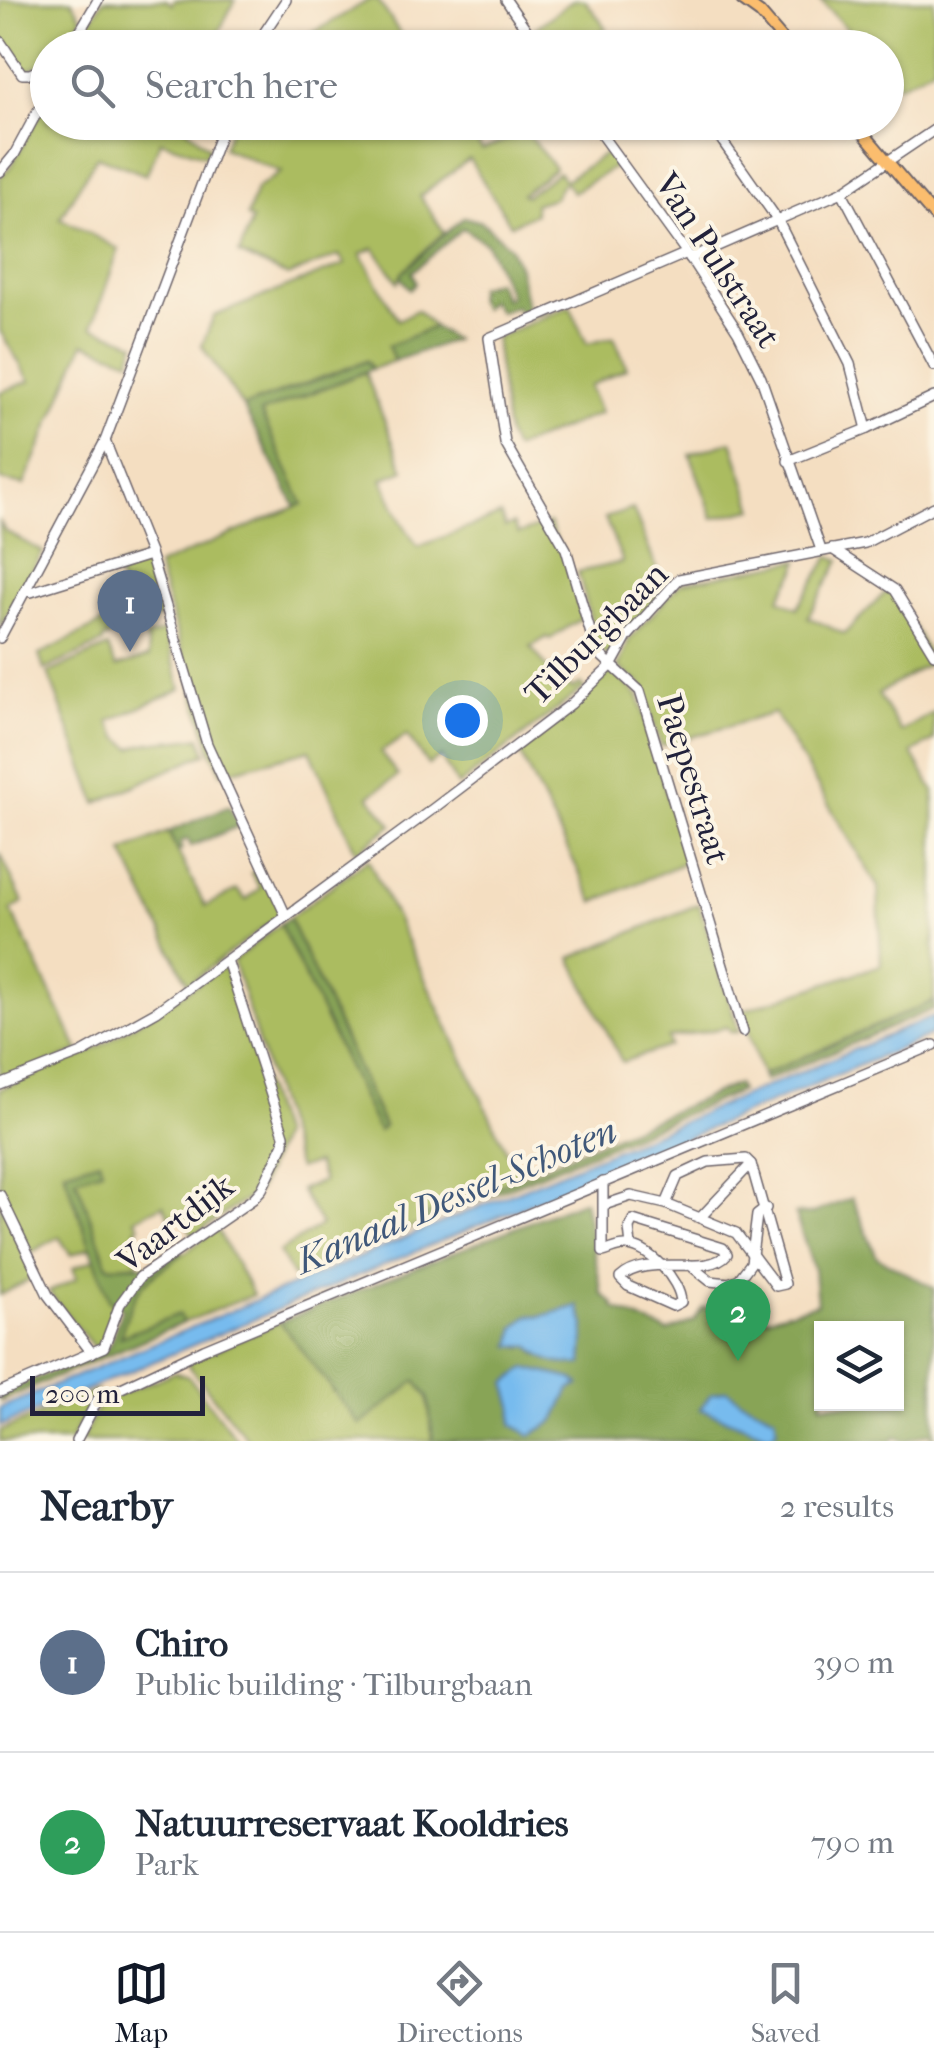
<!DOCTYPE html>
<meta charset="utf-8">
<style>
body{margin:0;font-family:"IM FELL French Canon",serif;background:#f2f2f3;color:#1f2937}
.controls{position:absolute;right:30px;bottom:30px;display:grid;overflow:hidden;border-radius:0px;box-shadow:0 2px 8px #0004}
.controls button{width:90px;height:90px;display:grid;place-items:center;padding:0;border:0;border-bottom:2px solid #e0e1e3;background:#fff;color:#1f2937;font:50px sans-serif}
.scale{position:absolute;left:30px;bottom:25px;width:175px;box-sizing:border-box;padding-left:10px;border:5px solid #22223b;border-top:0;font-size:28px;line-height:35px;white-space:nowrap;color:#22223b;-webkit-text-stroke:8px #fcf5e5;paint-order:stroke}
.you{position:absolute;left:462px;top:720px;width:35px;height:35px;margin:-25px;border:8px solid #fff;border-radius:50%;background:#1a73e8;box-shadow:0 0 0 15px #1a73e833}
.badge{display:grid;place-items:center;width:65px;height:65px;border-radius:50%;background:#111827;color:#fff;font-size:32px;font-weight:700}
.pin{position:absolute;translate:-50% -82px;filter:drop-shadow(0 2px 5px #0008)}
.pin::after{content:'';position:absolute;top:52px;width:35px;height:30px;background:inherit;clip-path:polygon(0 0,100% 0,50% 100%)}
.list{margin:0;padding:0;list-style:none}
h2{display:flex;justify-content:space-between;align-items:center;height:130px;margin:0;padding:0 40px;font-size:42px}
h2 small{font-size:32px;font-weight:400;color:#747a83}
.list li{display:grid;grid-template-columns:65px 1fr auto;gap:30px;align-items:center;box-sizing:border-box;height:180px;padding:0 40px;border-top:2px solid #e0e1e3}
.list b{display:block;font-size:38px;white-space:nowrap}
.list p{margin:0;font-size:32px;white-space:nowrap;color:#747a83}
.list em{font-size:32px;font-style:normal;color:#747a83}
.icon{flex:none;width:55px;height:55px;fill:none;stroke:currentColor;stroke-width:2;stroke-linecap:round;stroke-linejoin:round}
.map{position:relative;flex:none;width:934px;height:1441px;overflow:hidden}
.search{position:absolute;background:#fff;box-shadow:0 2px 8px #0004;left:30px;right:30px;top:30px;height:110px;display:flex;align-items:center;gap:25px;box-sizing:border-box;padding:0 35px;border-radius:55px;color:#747a83;font-size:38px}
.sheet{height:490px;background:#fff}
nav{display:flex;justify-content:space-around;align-items:center;box-sizing:border-box;height:140px;border-top:2px solid #e0e1e3;background:#fff;font-size:28px;color:#747a83}
nav a{display:grid;justify-items:center;gap:5px}
nav .on{color:#111827}
.map>svg:first-child{display:block}
.green{fill:#abbc60;stroke:#666f4e;stroke-width:2.5}
.forest{fill:#88a456;stroke:#556348;stroke-width:2.5;fill-rule:evenodd}
.water{fill:#7be;stroke:#4c6e94;stroke-width:2.5}
.lines{fill:none;stroke-linecap:round;stroke-linejoin:round}
.minor-casing{stroke:#6c646a;stroke-width:12}
.major-casing{stroke:#6c646a;stroke-width:14}
.minor{stroke:#fff;stroke-width:9}
.major{stroke:#fbbd6e;stroke-width:10}
.labels{text-anchor:middle;stroke-width:8;stroke-linejoin:round;paint-order:stroke}
.street-label{font-size:35px;fill:#22223b;stroke:#fcf5e5}
.water-label{font-size:38px;font-style:italic;fill:#40587a;stroke:#fcf5e5}
</style>
<div class="map">
<svg width="934" height="1441" viewBox="0 0 934 1441">
<rect width="100%" height="100%" fill="#fcf5e5"/>
<filter id="ink" filterUnits="userSpaceOnUse"><feTurbulence type="fractalNoise" baseFrequency=".01" numOctaves="2"/><feDisplacementMap in="SourceGraphic" scale="20" xChannelSelector="R" yChannelSelector="G"/><feConvolveMatrix kernelMatrix="1 2 1 2 8 2 1 2 1" color-interpolation-filters="sRGB"/></filter>
<filter id="wash" filterUnits="userSpaceOnUse"><feTurbulence type="fractalNoise" baseFrequency=".0048" numOctaves="4" result="noise"/><feDisplacementMap in="SourceGraphic" scale="40" xChannelSelector="R" yChannelSelector="G"/><feGaussianBlur stdDeviation="2.25" result="paint"/><feColorMatrix in="noise" values="0 0 0 0 0 0 0 0 0 0 0 0 0 0 0 0 0 1.4 0 .05"/><feComposite in="paint" operator="in"/></filter>
<g filter="url(#wash)">
<rect width="100%" height="100%" fill="#f4dec1"/>
<!-- green -->
<g class="green">
<path d="M0,0h72l10,18 -17,29 -17,1 -1,14 -23,10 -24,-35z"/>
<path d="M103,0h62l7,4 2,-4h61l-24,47 -137,1z"/>
<path d="M369,0h9l31,47h-120z"/>
<path d="M573,0h12l21,28 -28,19h-33l-12,-17z"/>
<path d="M820,0h114v67l-35,18 -12,-13 -1,-24 -22,-1z"/>
<path d="M47,100l1,22 132,1 29,24 -3,9 -45,-15 -15,34 -49,-19 -37,62 59,31 -27,78 44,16 -6,17 -46,-17 -60,142 -24,-5v-88l30,-11 -30,-50v-154l12,-12z"/>
<path d="M233,123h45l33,11 -3,-11h163l-4,3 15,24 44,-18 29,36 -33,26 4,2 32,-24 7,8 43,-28 10,13 -45,27 -9,-11 -10,17 -20,6 1,9 -24,12 -42,-66 -49,37 24,36 -42,41 -4,9 -24,-34 -13,6 37,66 19,-10 17,17 -45,19 5,15 -22,8 -6,-8 -123,46 -41,-61 12,-30 131,-52 -6,-9 -51,21 -49,-22 13,-34 -5,-3 9,-28 25,-17 -58,-24z"/>
<path d="M570,306l17,38 27,-7 13,31 -38,18 11,27 -86,36 -7,-14 -12,-97z"/>
<path d="M365,372l39,98 -22,9 19,42 17,26 83,-32 4,12 8,-3 5,10 31,-11 21,47 12,48 -32,21 -3,-2 -16,10 24,30 3,-1 14,13 9,-5 3,4 -126,98 -17,-29 -13,8 -21,-30 -26,17 17,24 -29,20 23,29 -36,27 -46,-102 -88,23 -11,-22 -54,-185 145,-62 -42,-91z"/>
<path d="M732,441l22,68 -41,9 -23,-64z"/>
<path d="M633,509l31,78 -40,49 -13,22 -13,-11 -20,-75 45,-10 -18,-44z"/>
<path d="M0,522l5,9 38,21 -43,75z"/>
<path d="M830,556l10,4 -32,57 36,17 44,-44 9,8 36,63 -55,33 23,38 33,-20v28l-22,13 22,39v209l-172,74 -21,-64 140,-46 -3,-78 -104,-174 -113,33 -20,-62 -23,-17 11,-27 52,-57 118,-23 -2,9 -18,30 18,9z"/>
<path d="M147,558l18,57 -62,24v4l-59,27 -5,-15 93,-47 -18,-40z"/>
<path d="M165,631l16,58 -72,32 9,16 14,11c21,-9 45,-6 68,-11l6,16 -109,50 -49,-130 60,-26 8,20 33,-10 -3,-20z"/>
<path d="M613,670l26,26 47,166 -92,40 -75,-150z"/>
<path d="M168,832l37,74 32,-16 9,10 14,-12 -9,-15 8,-5 24,45 -95,71 -65,-132z"/>
<path d="M0,853l23,50 -12,7 68,141 -79,31z"/>
<path d="M368,859l151,318 -97,41 2,5 -131,54 -14,-25 42,-27 -21,-35 23,-9 -7,-18 -18,6 -65,-208 47,-37 98,206 6,-4 -95,-208z"/>
<path d="M699,904l40,128h-9l-2,-5 -60,11 2,8 -48,16 -51,-104z"/>
<path d="M224,967l57,169 -23,55 -65,45 -12,-23 -11,5 -7,-13 -28,14 5,7 -4,3 3,4 -12,8 12,23 -31,3 -33,-90 -11,-6 27,76 -20,8 -12,-18 -29,16 -30,-62v-102l88,-35z"/>
<path d="M0,1201l36,76 -36,18z"/>
<path d="M217,1229l36,66 -70,28 -4,-8 -60,23 11,-37 9,-15z"/>
<path d="M95,1259l14,41 7,5 -13,39 -9,4 -45,-56 28,-14 -4,-10z"/>
<path d="M817,1304l5,24v76l29,37h-412l-11,-42 5,42h-184l-61,-76 2,-4 90,-39 136,58 10,14 150,10 146,-74z"/>
<path d="M175,1372l14,5 49,64h-157l16,-32 7,-8z"/>
<path d="M96,1391l-25,50h-71v-10z"/>
</g>
<!-- forest -->
<g class="forest">
<path d="M464,217l18,5 28,25 9,21 8,39 5,5 36,-11 -41,17 -6,-2 -5,-10 -17,6 -9,-12 -8,9 -6,-11 2,-11 18,-6 9,18 5,-3 -23,-52 -24,-16 -51,44 4,10 -6,7 -9,-11 1,-5z"/>
<path d="M434,327l20,13 -60,21 -6,-15z"/>
<path d="M367,361l5,8 -111,44 42,91 -7,3 -53,-100z"/>
<path d="M229,806l10,20 -48,20 -3,-7 -8,3 2,7 -4,2 -10,-19z"/>
<path d="M289,918l95,209 -6,4 -98,-207z"/>
<path d="M934,1001v8l-170,72 -2,-6z"/>
<path d="M737,1084l3,7 -316,132 -3,-5z"/>
<path d="M99,1160l3,10 -26,8 32,88 41,-1 29,-19 4,8c-41,30 -48,33 -62,83l59,-23 4,9 -183,78v-8l104,-42 6,-7 12,-36 -13,-8 -45,-129z"/>
<path d="M852,1198l25,59 57,31v153l-4,-8 -25,8 -10,-4 -3,4h-153l-15,-5 -11,5h-280l-5,-44 -12,-16 -56,44 -80,-103 304,-122 18,94 12,10v4l54,24 26,-11 9,-13h9l33,-15 21,25 51,-14 -3,-34 -19,-56h16zM578,1306l-40,49 -9,-10 -6,3 -12,-3 31,-29zM822,1328h74v76h-74z"/>
</g>
<!-- water -->
<g class="water">
<path d="M934,1016v18l-934,392v-18z"/>
<path d="M578,1306l7,19 -3,39c-22,1 -37,-1 -52,-18h-19l4,-18 14,-13 13,1z"/>
<path d="M526,1368l47,11 7,6 -10,4 -15,32 -24,14 -19,-10 1,-19 -7,-23z"/>
<path d="M727,1390l13,10 35,16 2,14 -8,5 -69,-26 11,-15z"/>
</g>
</g>
<g filter="url(#ink)">
<g class="lines">
<!-- minor casing -->
<g class="minor-casing">
<g id="minor">
<path d="M506,0l33,48"/>
<path d="M0,41l22,33h8l18,-9"/>
<path d="M70,48l28,-48"/>
<path d="M254,48l32,-48"/>
<path d="M592,122l95,131 51,79 23,46 60,172"/>
<path d="M709,122l68,97 73,145 17,65"/>
<path d="M0,172l14,-17 34,-63"/>
<path d="M842,192l92,174"/>
<path d="M687,253l-198,85 16,105 61,106 30,102 44,40 103,341"/>
<path d="M690,258l152,-66 92,-62"/>
<path d="M105,441l45,112 57,191 79,172"/>
<path d="M788,461l79,-32 67,-32"/>
<path d="M832,549l63,41 39,64"/>
<path d="M27,589l4,3 119,-37"/>
<path d="M0,638l105,-197 120,-319"/>
<path d="M0,1085l82,-32 75,-42 277,-203 137,-104 40,-38 16,-29 52,-58 186,-36 69,-36"/>
<path d="M603,1182v70c9,-2 15,-7 24,-6 22,1 53,34 54,56l-8,4 -45,-20 -8,-8c27,-26 87,0 107,-24l-4,-6 -90,-28 -4,8 2,18"/>
<path d="M0,1195l48,100 44,58"/>
<path d="M604,1205l27,-9 35,8 12,-28 30,-14 38,-3 5,5 34,120 -9,2 -40,-53 -70,-29"/>
<path d="M700,1218l51,-54"/>
<path d="M690,1265l20,16 19,2 10,-4 12,-16 6,-48 9,-7"/>
<path d="M0,1392l104,-45 16,-43 20,-27 113,-78 9,-10 22,-46v-8l-57,-175"/>
<path d="M76,1441l22,-42 106,-50 730,-304"/>
</g>
</g>
<!-- major casing -->
<g class="major-casing">
<g id="major">
<path d="M742,0l18,13 30,35"/>
<path d="M854,122l80,94"/>
</g>
</g>
<!-- minor -->
<use href="#minor" class="minor"/>
<!-- major -->
<use href="#major" class="major"/>
</g>
</g>
<g class="labels">
<!-- street labels -->
<g class="street-label">
<text transform="translate(718 260) rotate(57)" y="12">Van Pulstraat</text>
<text transform="translate(596 633) rotate(-45)" y="12">Tilburgbaan</text>
<text transform="translate(694 779) rotate(73)" y="12">Paepestraat</text>
<text transform="translate(175 1223) rotate(-38)" y="12">Vaartdijk</text>
</g>
<!-- water labels -->
<g class="water-label">
<text transform="translate(456 1195) rotate(-23)" y="13">Kanaal Dessel-Schoten</text>
</g>
</g>
</svg>
<div class="controls">
<button><svg class="icon" aria-label="layers" viewBox="0 0 24 24"><path d="M12 4l9 5-9 5-9-5zM3 14l9 5 9-5"/></svg></button>
</div>
<div class="scale">200 m</div>
<div class="you"></div>
<div class="pin badge" style="left:130px;top:652px;background:#5c6f8a">1</div>
<div class="pin badge" style="left:738px;top:1361px;background:#2e9e5b">2</div>
<div class="search"><svg class="icon" aria-label="search" viewBox="0 0 24 24"><circle cx="10" cy="10" r="6"/><path d="M15 15l6 6"/></svg>Search here</div>
</div>
<section class="sheet">
<h2>Nearby<small>2 results</small></h2>
<ul class="list">
<li><span class="badge" style="background:#5c6f8a">1</span><div><b>Chiro</b><p>Public building · Tilburgbaan</p></div><em>390 m</em></li>
<li><span class="badge" style="background:#2e9e5b">2</span><div><b>Natuurreservaat Kooldries</b><p>Park</p></div><em>790 m</em></li>
</ul>
</section>
<nav>
<a class="on"><svg class="icon" aria-label="map" viewBox="0 0 24 24"><path d="M3 6l6-2 6 2 6-2v14l-6 2-6-2-6 2zM9 4v14M15 6v14"/></svg>Map</a>
<a><svg class="icon" aria-label="directions" viewBox="0 0 24 24"><path d="M12 3l9 9-9 9-9-9zM9 14v-3h6M13 9l2 2-2 2"/></svg>Directions</a>
<a><svg class="icon" aria-label="saved" viewBox="0 0 24 24"><path d="M7 4h10v16l-5-4-5 4z"/></svg>Saved</a>
</nav>
